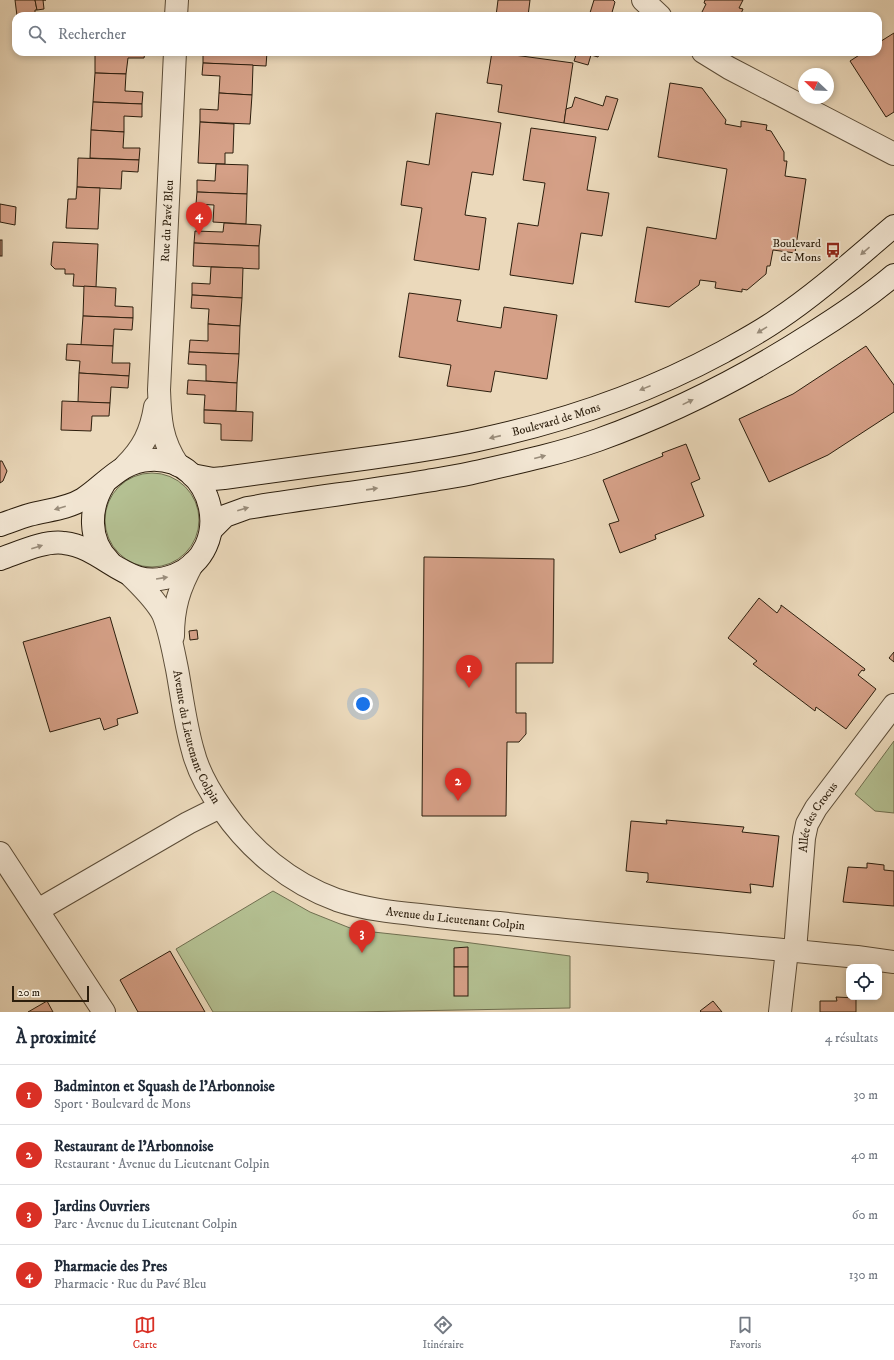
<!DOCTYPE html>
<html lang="fr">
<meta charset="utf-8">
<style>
body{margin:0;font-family:"IM FELL DW Pica",serif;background:#f2f2f3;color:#1f2937}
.controls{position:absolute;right:12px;bottom:12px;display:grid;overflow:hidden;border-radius:8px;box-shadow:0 2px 6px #0003}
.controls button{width:36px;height:36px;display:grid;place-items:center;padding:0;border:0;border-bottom:1px solid #e0e1e3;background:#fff;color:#1f2937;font:20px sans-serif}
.compass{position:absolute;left:798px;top:68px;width:36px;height:36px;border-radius:50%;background:#fff;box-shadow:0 2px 6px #0003;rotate:293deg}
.scale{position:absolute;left:12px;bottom:10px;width:77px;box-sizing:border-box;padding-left:4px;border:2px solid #2c1e0d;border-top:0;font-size:11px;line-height:14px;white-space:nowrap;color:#2c1e0d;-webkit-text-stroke:3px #f2e6d3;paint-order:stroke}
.you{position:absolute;left:363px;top:704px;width:14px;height:14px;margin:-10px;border:3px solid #fff;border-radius:50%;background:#1a73e8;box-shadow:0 0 0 6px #1a73e833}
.badge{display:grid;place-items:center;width:26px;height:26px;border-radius:50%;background:#d93025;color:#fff;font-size:13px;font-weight:700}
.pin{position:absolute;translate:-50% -33px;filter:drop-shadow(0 1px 2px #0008)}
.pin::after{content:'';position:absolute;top:21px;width:14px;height:12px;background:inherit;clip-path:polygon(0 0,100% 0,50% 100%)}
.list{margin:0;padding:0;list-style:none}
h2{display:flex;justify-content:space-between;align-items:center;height:52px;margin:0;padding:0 16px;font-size:17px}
h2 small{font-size:13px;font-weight:400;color:#747a83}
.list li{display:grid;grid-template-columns:26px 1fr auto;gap:12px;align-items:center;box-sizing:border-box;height:60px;padding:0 16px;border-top:1px solid #e0e1e3}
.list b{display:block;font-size:15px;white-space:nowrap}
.list p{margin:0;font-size:13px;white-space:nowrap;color:#747a83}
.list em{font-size:13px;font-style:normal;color:#747a83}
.icon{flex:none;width:22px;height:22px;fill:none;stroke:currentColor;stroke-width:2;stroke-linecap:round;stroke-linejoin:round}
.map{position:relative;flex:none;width:894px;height:1012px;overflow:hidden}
.search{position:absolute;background:#fff;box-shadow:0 2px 6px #0003;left:12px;right:12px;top:12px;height:44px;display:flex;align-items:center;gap:10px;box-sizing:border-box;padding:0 14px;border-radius:12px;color:#747a83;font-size:15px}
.sheet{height:292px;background:#fff}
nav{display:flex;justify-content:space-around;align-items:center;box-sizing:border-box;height:56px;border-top:1px solid #e0e1e3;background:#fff;font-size:11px;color:#747a83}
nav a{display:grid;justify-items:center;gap:2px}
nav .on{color:#d93025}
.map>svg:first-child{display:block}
.green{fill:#b4c092;stroke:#706f50}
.building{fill:#d5a087;stroke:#2c1e0d}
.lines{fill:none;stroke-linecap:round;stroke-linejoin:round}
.minor-casing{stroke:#5c4d38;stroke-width:24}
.secondary-casing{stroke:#2c1e0d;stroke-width:24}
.minor{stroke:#f2e6d3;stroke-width:22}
.secondary{stroke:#f2e6d3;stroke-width:22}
.oneway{fill:#998c7a}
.labels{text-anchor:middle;stroke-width:4;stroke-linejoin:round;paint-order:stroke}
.street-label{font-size:12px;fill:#2c1e0d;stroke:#f2e6d3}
.poi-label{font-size:12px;fill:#2c1e0d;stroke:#f2e6d3;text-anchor:end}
</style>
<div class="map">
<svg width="894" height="1012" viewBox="0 0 894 1012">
<rect width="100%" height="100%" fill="#ebd9bb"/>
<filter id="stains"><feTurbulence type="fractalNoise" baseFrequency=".005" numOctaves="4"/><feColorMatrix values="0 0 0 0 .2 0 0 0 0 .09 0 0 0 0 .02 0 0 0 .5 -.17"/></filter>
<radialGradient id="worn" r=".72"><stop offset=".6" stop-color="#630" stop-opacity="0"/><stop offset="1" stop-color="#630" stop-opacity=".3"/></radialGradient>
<!-- green -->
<g class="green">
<circle cx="152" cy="520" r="47"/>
<path d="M894,741v72l-19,-2 -20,-17z"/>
<path d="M273,891l37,21 45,18 101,11 114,15v52l-219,4h-138l-37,-63z"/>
</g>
<!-- building -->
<g class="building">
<path d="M15,0h20l2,10h-2v6h-18z"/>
<path d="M35,0h11h-3l1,9 -7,1z"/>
<path d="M498,0h32l-2,16h-32z"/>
<path d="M594,0h19l2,2 -4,14h-22z"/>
<path d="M705,0h38l-4,8 4,1 -3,7h-36l-3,-2 5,-10 -2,-1z"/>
<path d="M894,33v79l-8,5 -36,-56 14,-9h14v-9z"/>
<path d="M95,52h50l-1,6h-16l-2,16 -31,-1z"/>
<path d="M203,52h64l-1,14 -63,-3z"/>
<path d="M492,52l81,11 -9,60 -66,-11 4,-27 -15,-2z"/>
<path d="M577,52h23l-2,5 -7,-2 -3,10 -14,-4z"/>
<path d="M203,63l50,2 -1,30 -33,-2 1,-17 -18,-1z"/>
<path d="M95,73l31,1 -1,17 18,1 -1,12 -49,-2z"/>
<path d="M670,83l32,5 24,32 -1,4 16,3v-6l26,4 -1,5 5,1 13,21v9h3l-2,15 21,3 -11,74 -22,-3 -3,16h-3l-1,8 -19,16 -5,-1v3l-27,-4 1,-6 -16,-2 -1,5 -30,22 -34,-5 12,-75 69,12 11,-70 -69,-12z"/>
<path d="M219,93l33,2 -2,29 -50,-2v-13l18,1z"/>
<path d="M606,96l12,3 -10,31 -44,-7 2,-14 6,-2 3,-10 28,9z"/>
<path d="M93,102l49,2v13l-18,-1v16l-33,-2z"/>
<path d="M436,113l65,10 -8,52 -21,-3 -7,43 21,3 -7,52 -65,-10 8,-52 -21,-3 6,-44 22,4z"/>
<path d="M200,122l34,2 -1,29h-8v11l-27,-1z"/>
<path d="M531,128l65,9 -9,53 22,3 -7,43 -21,-3 -8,51 -63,-9 8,-52 20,3 7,-43 -22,-3z"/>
<path d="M91,130l33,2 -1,16h17l-1,12 -49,-2z"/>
<path d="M78,158l61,2 -1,12 -16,-1 -1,18 -44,-2z"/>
<path d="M216,164l32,1 -1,29 -50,-2v-12l18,1z"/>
<path d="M77,187l23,1 -2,41 -32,-1 2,-29h8z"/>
<path d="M197,192l50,2 -1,30 -33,-2 1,-17 -18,-1z"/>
<path d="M0,204l16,3 -1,18 -15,-3z"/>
<path d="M224,223l37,2 -2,21 -65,-3 1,-12 28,1z"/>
<rect x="0" y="240" width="2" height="16"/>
<path d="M53,242l45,2 -2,43 -23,-1 1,-12h-9v-5h-10l-4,-4z"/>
<path d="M194,243l65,3v23l-66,-3z"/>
<path d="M211,267l32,1 -1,30 -50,-3v-12l18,1z"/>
<path d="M84,286l32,2 -1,18 18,1v11l-50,-2z"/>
<path d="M409,293l52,7 -4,21 44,7 3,-21 53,8 -10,64 -52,-8 -4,21 -44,-6 4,-21 -52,-8z"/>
<path d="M192,295l50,3 -2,28 -32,-2 1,-15 -18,-1z"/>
<path d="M83,316l50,2 -1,12 -18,-1 -1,17 -32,-1z"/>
<path d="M208,324l32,2 -1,28 -50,-2 1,-12 18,1z"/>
<path d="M67,344l46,2 -1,17h18l-1,13 -50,-3 1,-12 -14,-1z"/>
<path d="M866,346l28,39v27l-66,43 -59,27 -30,-63 54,-25z"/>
<path d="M189,352l50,2 -2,29 -31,-2v-16l-18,-1z"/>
<path d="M79,373l50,3 -1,12 -17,-1 -1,16 -32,-1z"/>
<path d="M188,380l49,3 -1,28 -32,-1 1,-15 -18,-1z"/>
<path d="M62,401l48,2 -1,13h-17l-1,15 -30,-1z"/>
<path d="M204,410l49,2 -1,29 -31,-1v-16l-17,-1z"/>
<path d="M686,444l14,35 -9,4 13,33 -49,19 1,4 -36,14 -11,-29 10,-3 -16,-41 60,-24 -1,-3z"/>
<path d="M0,461h2l5,10 -4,10 -3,2z"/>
<path d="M424,557l130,2 -1,104h-37v50h10v21l-7,8h-12l-1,74h-84z"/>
<path d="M759,598l18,15 4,-6v-2l84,64 -1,2 -2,-1 -4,5 18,14 -30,40 -30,-22 -1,4 -62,-47 4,-3 -29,-23z"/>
<path d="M110,617l28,96 -21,6 1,6 -14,5 -4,-12 -50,14 -27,-90z"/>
<path d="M197,630l1,9 -8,1 -1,-9z"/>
<path d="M894,652v10l-5,-4z"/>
<path d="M666,820l78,7 -2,5 37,4 -6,51 -23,-3 1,9 -105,-11 2,-2v-7l-22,-2 5,-50 36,3z"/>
<path d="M867,863l17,2v5l10,1v35l-51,-4 5,-35 19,1z"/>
<path d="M468,947v20h-14v-19z"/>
<path d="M170,951l35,61h-67l-18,-32z"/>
<rect x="454" y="967" width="14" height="29"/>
<path d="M836,997l20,1v14h-36v-11h17z"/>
<path d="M47,1001l6,11h-25z"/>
<path d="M713,1001l9,11h-21l-1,-1z"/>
</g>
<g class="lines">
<!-- minor casing -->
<g class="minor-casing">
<g id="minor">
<path d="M643,0l17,16"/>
<path d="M176,16l1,-16"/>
<path d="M175,52l-16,338c1,29 2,50 19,75"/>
<path d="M703,52l26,16 165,86"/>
<path d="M125,466c18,-18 26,-34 30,-59"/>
<path id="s1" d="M130,575c12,12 25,24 33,39 7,17 10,36 14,55 5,27 8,55 16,82 5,20 17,41 29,58 28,41 68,74 115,91 27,9 55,12 83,15 26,3 52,6 79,8 119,13 238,22 358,34l37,5"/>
<path d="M173,636c0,-28 6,-48 20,-73"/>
<path d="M0,853l104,159"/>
<path d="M38,910l150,-87 32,-16"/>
<path id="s2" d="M795,951l9,-113 3,-14 9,-16 78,-103"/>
<path d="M780,1012l7,-62"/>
</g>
</g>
<!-- secondary casing -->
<g class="secondary-casing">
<g id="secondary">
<path id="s3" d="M192,475l21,4 11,-1c48,-7 97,-13 146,-20 36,-5 72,-10 108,-18 85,-18 169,-47 245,-88 18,-10 37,-20 54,-32 42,-28 79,-62 117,-94"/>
<path d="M104,484c-15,24 -16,56 5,77"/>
<path d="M0,525c9,-3 19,-7 29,-10 18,-5 38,-6 54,-16 23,-15 38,-38 67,-39 65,-4 86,90 25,115 -48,19 -68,-27 -111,-32 -19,-3 -46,10 -64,16"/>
<path d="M211,530l14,-14 22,-8c60,-10 120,-17 180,-27 16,-3 33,-5 49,-9 40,-9 82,-18 122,-32 75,-27 146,-63 213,-106 29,-18 57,-37 83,-59"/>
</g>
</g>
<!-- minor -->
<use href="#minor" class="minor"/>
<!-- secondary -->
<use href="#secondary" class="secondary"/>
</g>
<!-- one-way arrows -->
<defs><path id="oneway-solid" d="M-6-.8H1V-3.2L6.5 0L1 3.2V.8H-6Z"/></defs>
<g class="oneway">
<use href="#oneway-solid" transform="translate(865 251) rotate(139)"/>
<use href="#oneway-solid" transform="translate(762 330) rotate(148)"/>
<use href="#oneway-solid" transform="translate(645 388) rotate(158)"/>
<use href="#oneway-solid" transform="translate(688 402) rotate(-26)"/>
<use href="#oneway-solid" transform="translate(495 437) rotate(167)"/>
<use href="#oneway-solid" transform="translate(540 457) rotate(-15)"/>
<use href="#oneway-solid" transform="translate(372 489) rotate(-8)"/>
<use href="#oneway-solid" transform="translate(60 508) rotate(164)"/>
<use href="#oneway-solid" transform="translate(243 509) rotate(-16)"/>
<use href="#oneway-solid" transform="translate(37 547) rotate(-18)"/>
<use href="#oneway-solid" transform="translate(162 578) rotate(-9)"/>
</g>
<!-- icons -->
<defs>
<g id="bus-bare" transform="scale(1.2)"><path d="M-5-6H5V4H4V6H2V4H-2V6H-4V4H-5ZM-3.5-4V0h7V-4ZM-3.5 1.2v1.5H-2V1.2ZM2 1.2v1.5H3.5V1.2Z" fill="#8f2418" stroke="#f2e6d3" stroke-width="2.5" paint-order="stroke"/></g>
</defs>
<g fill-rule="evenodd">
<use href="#bus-bare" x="833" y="250"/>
</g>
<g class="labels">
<!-- street labels -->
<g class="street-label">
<text transform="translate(167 221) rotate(-87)" y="4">Rue du Pavé Bleu</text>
<text dy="4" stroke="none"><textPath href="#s3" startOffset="370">Boulevard de Mons</textPath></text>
<text dy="4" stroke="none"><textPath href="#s1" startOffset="179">Avenue du Lieutenant Colpin</textPath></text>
<text dy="4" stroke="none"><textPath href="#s2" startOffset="138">Allée des Crocus</textPath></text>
<text dy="4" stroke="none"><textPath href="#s1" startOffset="526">Avenue du Lieutenant Colpin</textPath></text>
</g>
<!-- poi labels -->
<g class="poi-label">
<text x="821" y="247">Boulevard<tspan x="821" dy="14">de Mons</tspan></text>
</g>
</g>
<rect width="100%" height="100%" filter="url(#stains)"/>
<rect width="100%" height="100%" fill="url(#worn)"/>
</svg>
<div class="controls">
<button><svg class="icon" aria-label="locate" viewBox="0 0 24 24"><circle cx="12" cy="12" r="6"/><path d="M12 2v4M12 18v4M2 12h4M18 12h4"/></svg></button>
</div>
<svg class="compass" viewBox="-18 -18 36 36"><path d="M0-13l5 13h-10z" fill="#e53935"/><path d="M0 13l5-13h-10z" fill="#747a83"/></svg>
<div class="scale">20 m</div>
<div class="you"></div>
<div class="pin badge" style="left:469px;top:688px">1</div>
<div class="pin badge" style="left:458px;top:801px">2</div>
<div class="pin badge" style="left:362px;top:953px">3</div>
<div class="pin badge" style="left:199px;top:235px">4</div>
<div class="search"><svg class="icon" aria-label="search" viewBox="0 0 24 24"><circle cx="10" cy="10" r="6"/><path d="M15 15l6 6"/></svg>Rechercher</div>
</div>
<section class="sheet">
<h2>À proximité<small>4 résultats</small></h2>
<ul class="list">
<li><span class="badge">1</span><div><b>Badminton et Squash de l'Arbonnoise</b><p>Sport · Boulevard de Mons</p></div><em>30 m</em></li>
<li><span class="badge">2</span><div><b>Restaurant de l'Arbonnoise</b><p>Restaurant · Avenue du Lieutenant Colpin</p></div><em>40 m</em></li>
<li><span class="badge">3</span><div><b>Jardins Ouvriers</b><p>Parc · Avenue du Lieutenant Colpin</p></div><em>60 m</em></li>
<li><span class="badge">4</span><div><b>Pharmacie des Pres</b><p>Pharmacie · Rue du Pavé Bleu</p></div><em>130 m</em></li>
</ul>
</section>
<nav>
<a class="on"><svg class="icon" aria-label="map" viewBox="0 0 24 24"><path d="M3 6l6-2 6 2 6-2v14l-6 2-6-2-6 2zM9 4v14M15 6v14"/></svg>Carte</a>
<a><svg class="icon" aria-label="directions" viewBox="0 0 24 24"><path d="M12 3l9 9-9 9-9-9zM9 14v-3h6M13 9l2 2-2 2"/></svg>Itinéraire</a>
<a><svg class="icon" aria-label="saved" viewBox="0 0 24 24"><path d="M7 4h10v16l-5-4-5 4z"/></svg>Favoris</a>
</nav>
